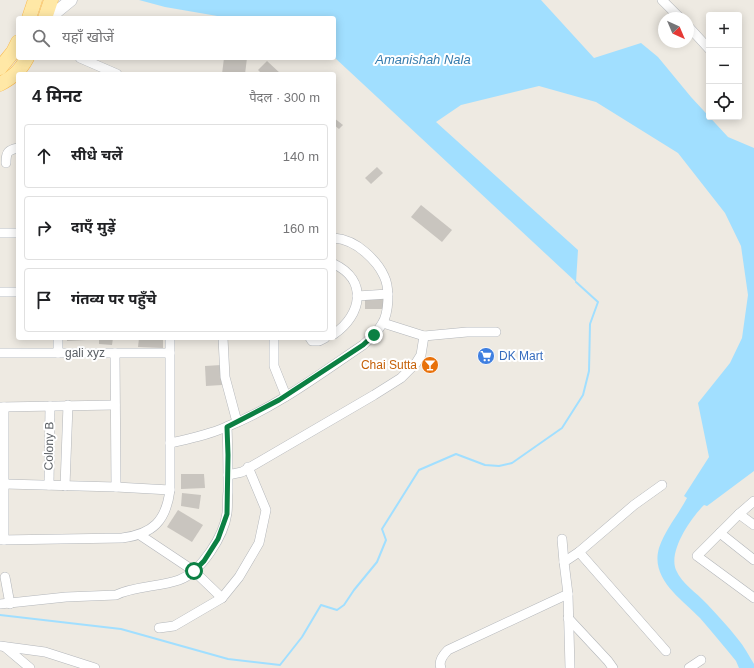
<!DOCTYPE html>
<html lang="hi">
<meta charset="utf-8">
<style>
body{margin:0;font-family:Arial,"Noto Sans Devanagari",sans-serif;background:#f2f2f2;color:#202124}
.controls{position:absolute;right:12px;top:12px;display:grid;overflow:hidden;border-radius:4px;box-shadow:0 2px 10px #0003}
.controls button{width:36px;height:36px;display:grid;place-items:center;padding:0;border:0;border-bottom:1px solid #e0e0e0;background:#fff;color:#202124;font:20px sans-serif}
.compass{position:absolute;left:658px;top:12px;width:36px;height:36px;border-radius:50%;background:#fff;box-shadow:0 2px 10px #0003;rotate:136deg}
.stop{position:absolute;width:12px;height:12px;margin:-9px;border:3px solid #0b8043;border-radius:50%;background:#fff}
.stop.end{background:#0b8043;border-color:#fff;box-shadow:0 1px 4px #0008}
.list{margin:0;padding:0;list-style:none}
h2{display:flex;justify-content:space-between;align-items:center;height:52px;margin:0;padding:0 16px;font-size:17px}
h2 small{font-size:13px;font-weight:400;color:#757577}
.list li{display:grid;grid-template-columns:26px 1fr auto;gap:12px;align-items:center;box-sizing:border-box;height:64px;margin:0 8px 8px;padding:0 8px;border:1px solid #e0e0e0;border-radius:4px}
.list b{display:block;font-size:15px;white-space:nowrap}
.list em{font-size:13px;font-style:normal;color:#757577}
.icon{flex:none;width:22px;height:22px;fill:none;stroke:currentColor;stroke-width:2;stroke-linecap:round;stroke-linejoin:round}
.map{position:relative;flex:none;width:754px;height:668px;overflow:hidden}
.search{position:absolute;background:#fff;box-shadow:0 2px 10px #0003;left:16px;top:16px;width:320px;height:44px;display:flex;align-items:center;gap:10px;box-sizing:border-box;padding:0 14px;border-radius:4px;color:#757577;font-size:15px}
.panel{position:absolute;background:#fff;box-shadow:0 2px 10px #0003;left:16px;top:72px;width:320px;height:268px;border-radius:4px}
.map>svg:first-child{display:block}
.water{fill:#a1dfff}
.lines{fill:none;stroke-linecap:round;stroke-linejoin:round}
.stream{stroke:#a1dfff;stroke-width:2}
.building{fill:#c9c5bf}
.street-casing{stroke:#b3b6ba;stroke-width:10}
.secondary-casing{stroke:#b6bac0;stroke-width:13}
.primary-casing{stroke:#faba4f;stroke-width:15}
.street{stroke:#fff;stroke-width:9}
.secondary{stroke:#fff;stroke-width:12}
.primary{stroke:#ffe8a6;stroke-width:14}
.route{stroke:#0b8043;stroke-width:5}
.labels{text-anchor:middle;stroke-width:4;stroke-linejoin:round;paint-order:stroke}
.street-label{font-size:12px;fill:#5a5f64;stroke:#fff}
.shop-label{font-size:12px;fill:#366cbe;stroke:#fff;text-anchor:start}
.food-label{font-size:12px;fill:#c56008;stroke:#fff;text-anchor:end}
.water-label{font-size:13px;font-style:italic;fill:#367cae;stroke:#fff}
</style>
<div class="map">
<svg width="754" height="668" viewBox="0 0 754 668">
<rect width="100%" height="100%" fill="#eeeae2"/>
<!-- water -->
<path class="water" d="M139,0h402l53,58 47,-15 17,14 33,40 37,40 26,11v323l-47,35 -3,-1c-13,13 -36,46 -28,65 6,14 20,22 31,34 10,11 21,22 30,34 7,8 12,18 17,26v4h-15l-3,-7c-12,-15 -24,-29 -36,-43 -18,-19 -50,-39 -41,-70 6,-18 19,-33 28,-50l-3,-2 25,-39 -11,-54 32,-40 12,-25 6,-43 -7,-49 -16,-33 -47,-60 -82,-51 -57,-16 -78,19 -25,17 142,128 -2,32 -242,-225v-39h-105l-64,-11z"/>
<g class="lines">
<!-- stream -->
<path class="stream" d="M0,615l121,14 107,30 52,6 22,-28 19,-32 16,5 7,-5 10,-15 23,-28 9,-22 -4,-11 37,-59 37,-16 29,11 14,1 13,-3 50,-35 21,-33 6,-24 1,-47 8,-22 -22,-20"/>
</g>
<!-- building -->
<g class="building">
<path d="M224,58h23l-2,16h-23z"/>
<path d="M267,61l14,13h-19l-4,-4z"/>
<path d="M334,118l9,7 -4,4 -5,-4z"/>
<path d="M377,167l6,6 -12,11 -6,-6z"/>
<path d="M421,205l31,25 -10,12 -31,-25z"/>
<rect x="365" y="297" width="18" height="12"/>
<path d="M67,338h19v2l-19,1z"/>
<path d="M99,338h14l-1,7 -13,-1z"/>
<path d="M139,338h24v10l-25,-1z"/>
<path d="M221,365l1,20 -16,1 -1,-20z"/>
<path d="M181,474h23l1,14 -24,1z"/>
<path d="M182,493l19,2 -2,14 -18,-3z"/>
<path d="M178,510l25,15 -11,17 -25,-15z"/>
</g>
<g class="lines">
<!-- street casing -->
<g class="street-casing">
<g id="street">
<path d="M662,0l18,18"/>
<path d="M688,26l21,23"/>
<path d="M80,58l37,16"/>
<path d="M6,163c0,-11 2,-13 12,-15"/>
<path d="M0,233h18"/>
<path d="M334,264c34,16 28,51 0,70"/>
<path d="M0,292h18"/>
<path d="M357,296l31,-2"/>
<path d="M383,323l41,13 43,-4h29"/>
<path d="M58,338v15"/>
<path d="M223,338l2,39 12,45"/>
<path d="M274,338v28l12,30"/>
<path d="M310,338l2,3h7l6,-3"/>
<path d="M0,353h170"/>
<path d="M115,353l1,134"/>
<path d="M0,407l115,-2"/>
<path d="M4,407v133"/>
<path d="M170,443c19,-4 38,-8 56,-16 49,-19 94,-53 137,-82 7,-6 14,-12 19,-21 7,-11 8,-36 2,-48 -4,-9 -12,-18 -19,-24 -9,-8 -19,-13 -31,-14"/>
<path d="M228,475l14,-3 132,-77 27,-17 15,-15 5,-8 3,-19"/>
<path d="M5,484l111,3 54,3"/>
<path d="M49,485l1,-79"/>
<path d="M65,486l3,-81"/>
<path d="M754,501l-15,13 15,11"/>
<path d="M739,514l-42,42 57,42"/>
<path d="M720,533l34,27"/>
<path d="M140,535l54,36 28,27"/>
<path d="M562,539l2,23"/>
<path d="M0,540l122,-2c31,-4 44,-17 48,-48v-152"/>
<path d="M579,552l87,99"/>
<path d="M5,577l5,27"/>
<path d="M0,604l66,-7 50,-2c18,-9 43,-8 63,-15 22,-8 45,-44 48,-67 1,-7 0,-14 1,-21 0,-22 0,-43 -1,-65"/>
<path d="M568,618l40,43 5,7"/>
<path d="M159,628l15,-2 48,-28 17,-21 20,-34 7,-33 -18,-43"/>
<path d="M0,646l45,6 50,16"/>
<path d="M5,647l25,21"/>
<path d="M441,668c-3,-7 2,-13 7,-18l120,-56"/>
<path d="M570,668l-2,-74 -4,-32 15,-10 55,-47 28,-20"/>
<path d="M689,668l12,-8"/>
</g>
</g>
<!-- secondary casing -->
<g class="secondary-casing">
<path id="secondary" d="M49,18l22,-18"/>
</g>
<!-- primary casing -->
<g class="primary-casing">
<g id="primary">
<path d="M29,18l6,-18"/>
<path d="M45,18l6,-18"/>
<path d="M0,68l13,-16 5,-10"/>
<path d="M0,84c13,-7 20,-13 27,-26"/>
</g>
</g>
<!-- street -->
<use href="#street" class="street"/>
<!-- secondary -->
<use href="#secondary" class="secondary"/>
<!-- primary -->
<use href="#primary" class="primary"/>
</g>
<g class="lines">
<!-- route -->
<path class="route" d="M194,571l10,-10 14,-22 9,-25 1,-59 -1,-28 52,-27 84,-55 11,-10"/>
</g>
<!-- icons -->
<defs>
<g id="supermarket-disc" transform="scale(0.9)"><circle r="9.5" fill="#3f7fe0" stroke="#fff"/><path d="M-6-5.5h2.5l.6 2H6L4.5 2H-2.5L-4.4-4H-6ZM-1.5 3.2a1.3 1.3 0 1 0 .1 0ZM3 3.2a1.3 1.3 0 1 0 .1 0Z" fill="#fff"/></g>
<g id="bar-disc" transform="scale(0.9)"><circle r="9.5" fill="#e8710a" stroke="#fff"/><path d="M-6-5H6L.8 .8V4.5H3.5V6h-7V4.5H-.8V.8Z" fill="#fff"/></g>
</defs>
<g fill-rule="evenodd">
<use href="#supermarket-disc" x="486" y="356"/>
<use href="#bar-disc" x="430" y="365"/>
</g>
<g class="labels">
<!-- street labels -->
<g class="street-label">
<text x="85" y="357">gali xyz</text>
<text transform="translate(49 446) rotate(-89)" y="4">Colony B</text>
</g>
<!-- shop labels -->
<g class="shop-label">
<text x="499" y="360">DK Mart</text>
</g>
<!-- food labels -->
<g class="food-label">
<text x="417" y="369">Chai Sutta</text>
</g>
<!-- water labels -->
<g class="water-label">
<text x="423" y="64">Amanishah Nala</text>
</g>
</g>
</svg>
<div class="controls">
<button>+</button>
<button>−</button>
<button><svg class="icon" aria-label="locate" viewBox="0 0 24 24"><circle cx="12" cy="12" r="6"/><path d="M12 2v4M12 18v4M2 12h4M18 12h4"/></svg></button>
</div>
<svg class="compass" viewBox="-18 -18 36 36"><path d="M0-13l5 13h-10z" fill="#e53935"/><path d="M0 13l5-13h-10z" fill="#757577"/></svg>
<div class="stop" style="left:194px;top:571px"></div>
<div class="stop end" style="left:374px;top:335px"></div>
<div class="search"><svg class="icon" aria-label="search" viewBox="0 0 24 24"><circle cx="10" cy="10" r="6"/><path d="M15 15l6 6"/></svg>यहाँ खोजें</div>
<section class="panel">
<h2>4 मिनट<small>पैदल · 300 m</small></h2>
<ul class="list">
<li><svg class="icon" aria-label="ahead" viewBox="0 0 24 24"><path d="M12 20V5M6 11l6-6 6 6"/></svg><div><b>सीधे चलें</b></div><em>140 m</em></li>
<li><svg class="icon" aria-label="right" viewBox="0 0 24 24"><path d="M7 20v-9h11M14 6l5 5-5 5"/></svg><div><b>दाएँ मुड़ें</b></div><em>160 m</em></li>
<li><svg class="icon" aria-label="arrive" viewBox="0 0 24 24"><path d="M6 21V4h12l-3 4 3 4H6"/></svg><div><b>गंतव्य पर पहुँचे</b></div></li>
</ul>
</section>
</div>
